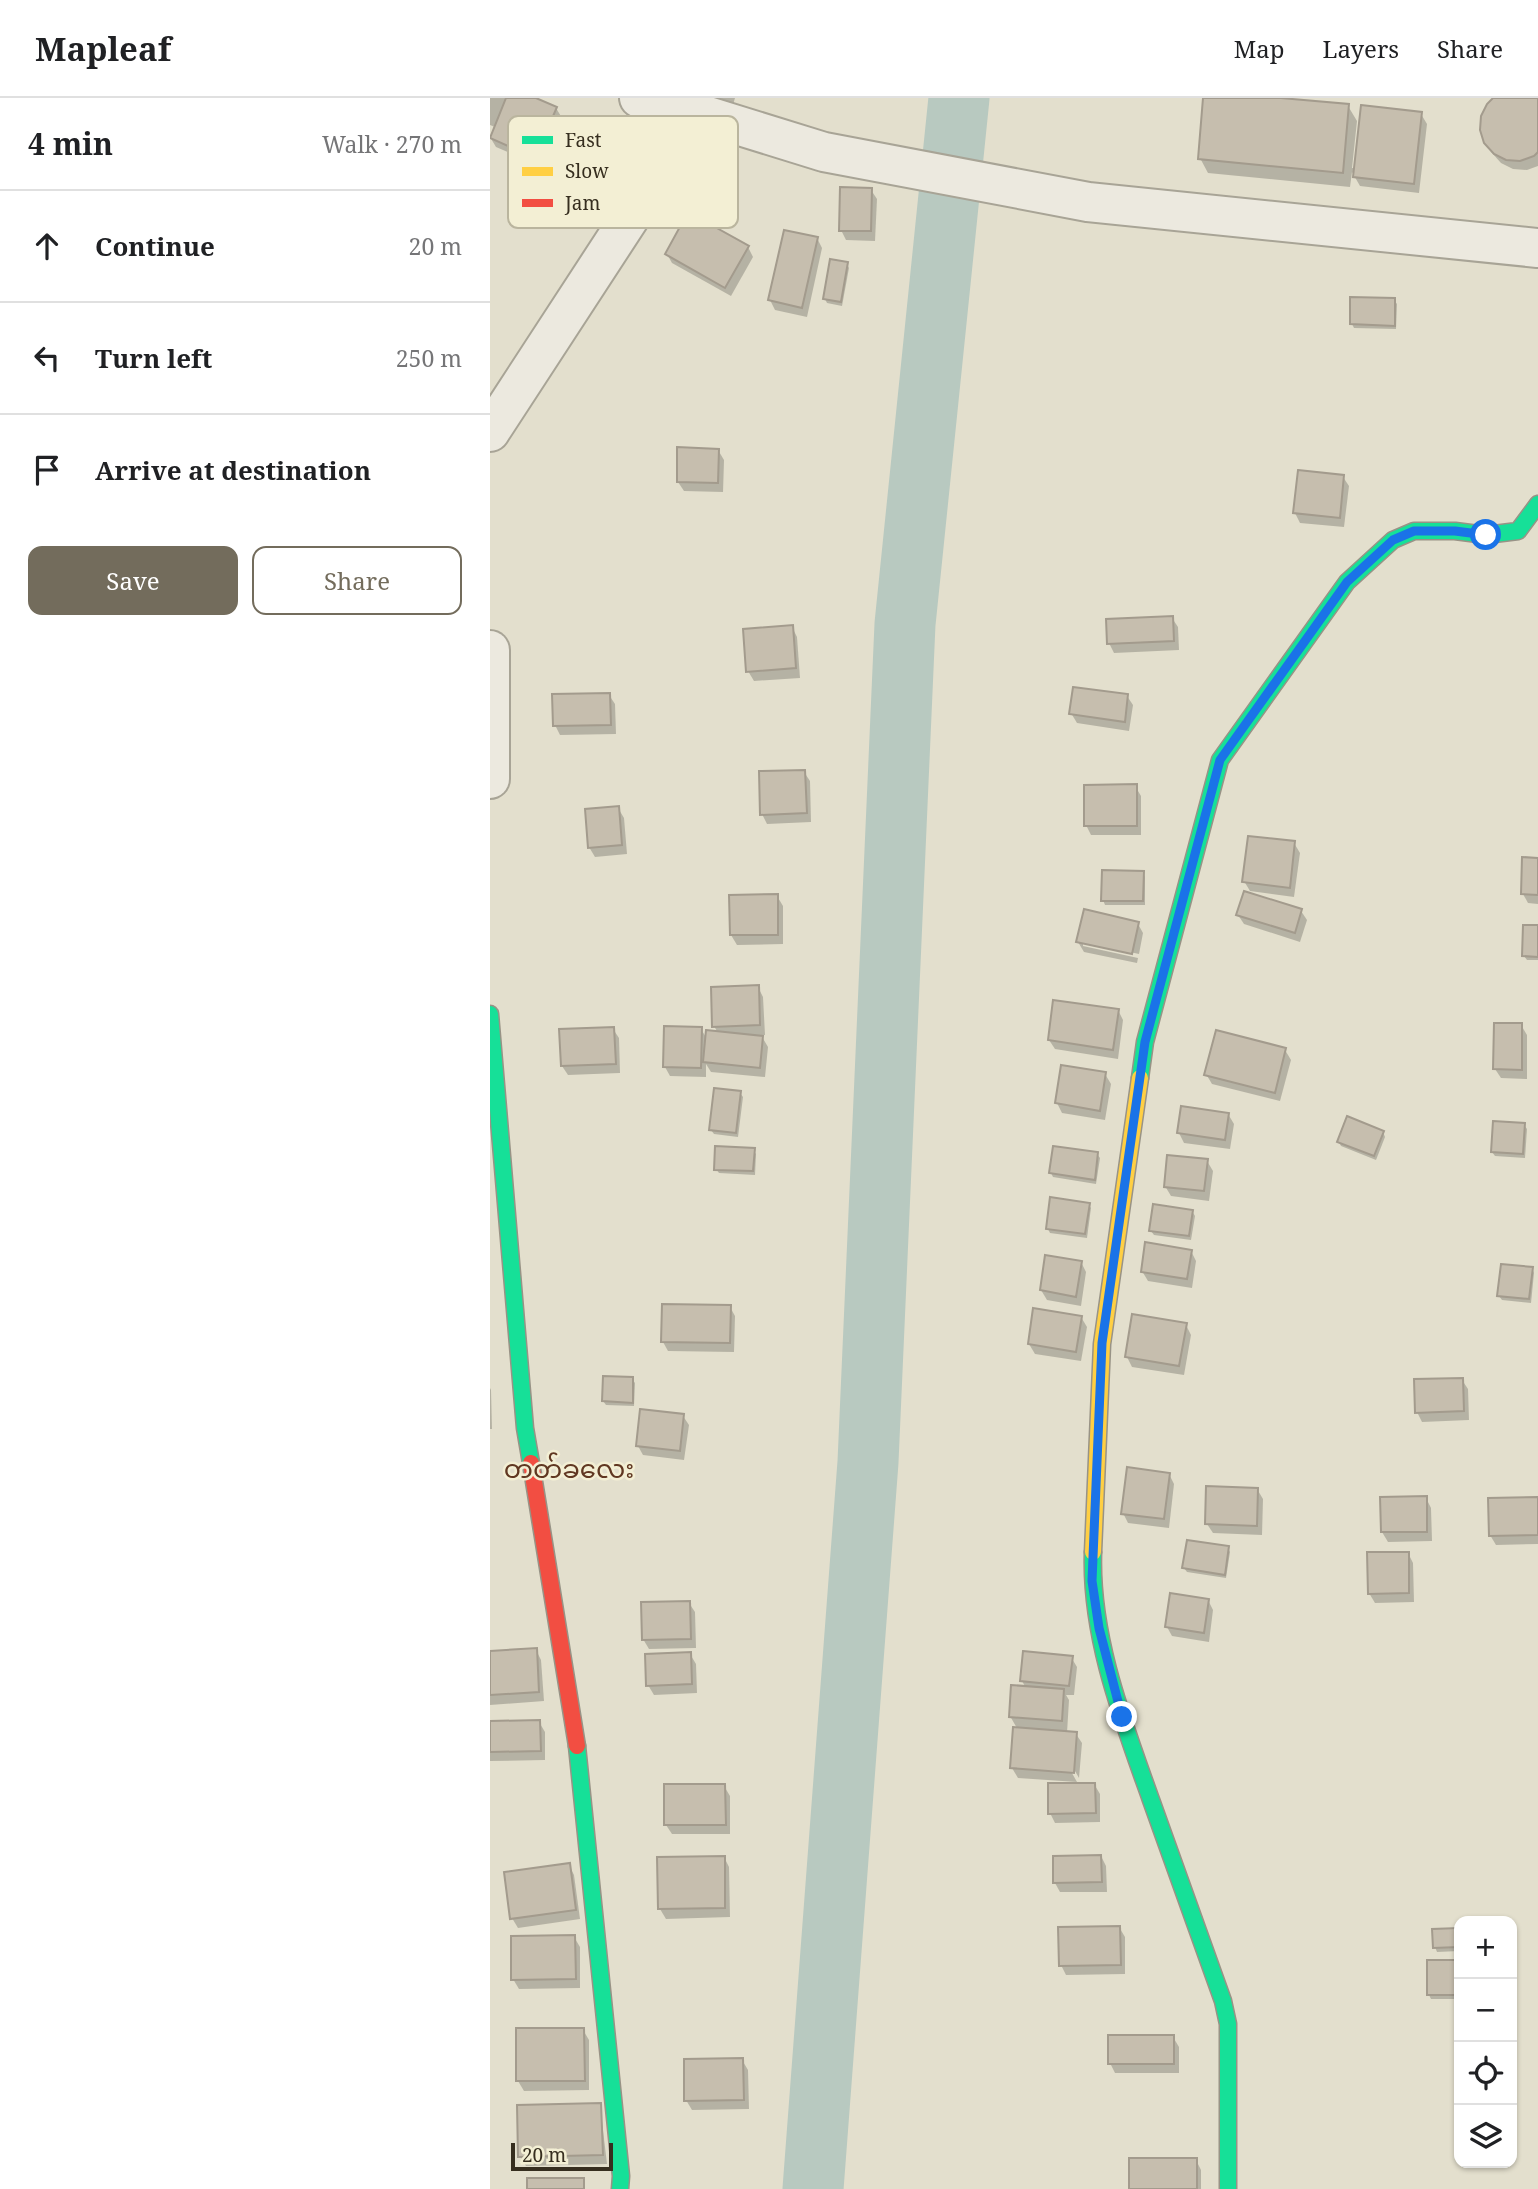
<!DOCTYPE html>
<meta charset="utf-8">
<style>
body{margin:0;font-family:"Noto Serif","Noto Sans Myanmar",serif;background:#f6f6f6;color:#202124}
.controls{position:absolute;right:21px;bottom:21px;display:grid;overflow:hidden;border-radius:14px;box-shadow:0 2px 5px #0004}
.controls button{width:63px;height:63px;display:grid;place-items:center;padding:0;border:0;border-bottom:2px solid #e0e0e0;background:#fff;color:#202124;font:35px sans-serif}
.scale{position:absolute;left:21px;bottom:18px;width:102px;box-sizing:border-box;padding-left:7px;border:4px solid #362e1f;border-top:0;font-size:19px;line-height:24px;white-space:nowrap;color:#362e1f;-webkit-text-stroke:5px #f3efd4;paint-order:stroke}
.stop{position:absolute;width:21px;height:21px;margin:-16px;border:5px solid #1a73e8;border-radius:50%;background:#fff}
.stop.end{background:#1a73e8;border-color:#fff;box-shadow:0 2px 7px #0008}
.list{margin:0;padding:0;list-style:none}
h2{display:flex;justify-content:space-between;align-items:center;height:91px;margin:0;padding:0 28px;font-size:30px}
h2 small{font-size:23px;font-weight:400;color:#757577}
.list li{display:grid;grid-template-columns:46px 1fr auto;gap:21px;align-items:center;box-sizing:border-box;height:112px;padding:0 28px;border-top:2px solid #e0e0e0}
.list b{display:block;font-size:26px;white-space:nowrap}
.list em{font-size:23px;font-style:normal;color:#757577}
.actions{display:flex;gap:14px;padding:21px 28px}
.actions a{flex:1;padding:16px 0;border:2px solid #736c5c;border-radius:14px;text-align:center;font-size:24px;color:#736c5c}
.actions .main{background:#736c5c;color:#fff}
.icon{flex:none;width:38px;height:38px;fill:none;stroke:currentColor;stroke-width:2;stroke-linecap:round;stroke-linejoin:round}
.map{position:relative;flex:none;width:1048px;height:2091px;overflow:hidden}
header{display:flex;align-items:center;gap:42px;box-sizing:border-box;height:98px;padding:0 35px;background:#fff;border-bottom:2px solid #e0e0e0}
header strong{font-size:33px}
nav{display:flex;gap:38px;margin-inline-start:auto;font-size:24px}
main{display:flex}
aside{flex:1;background:#fff}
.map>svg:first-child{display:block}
.shadow{fill:#0003}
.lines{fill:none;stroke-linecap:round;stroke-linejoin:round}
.river{stroke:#b8c9c0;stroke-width:61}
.building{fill:#c6beae;stroke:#a39b8d;stroke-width:2}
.street-casing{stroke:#a8a496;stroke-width:42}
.fast-casing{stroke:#989386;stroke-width:19}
.slow-casing{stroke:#989386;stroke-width:19}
.jam-casing{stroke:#989386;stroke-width:19}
.street{stroke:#ece9df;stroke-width:38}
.fast{stroke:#16e098;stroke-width:16}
.slow{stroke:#ffcf43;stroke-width:16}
.jam{stroke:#f24e42;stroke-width:16}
.route{stroke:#1a73e8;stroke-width:9}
.labels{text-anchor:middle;stroke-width:5;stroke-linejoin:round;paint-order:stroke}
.quarter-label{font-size:26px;fill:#603721;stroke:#f3efd4}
.key{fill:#f3efd4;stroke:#bab59e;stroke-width:2}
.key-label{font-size:19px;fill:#362e1f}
</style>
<header>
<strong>Mapleaf</strong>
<nav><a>Map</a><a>Layers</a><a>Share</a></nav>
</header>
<main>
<aside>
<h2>4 min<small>Walk · 270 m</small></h2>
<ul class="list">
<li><svg class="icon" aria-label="ahead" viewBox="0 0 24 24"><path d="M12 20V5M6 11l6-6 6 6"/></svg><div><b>Continue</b></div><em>20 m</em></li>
<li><svg class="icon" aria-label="left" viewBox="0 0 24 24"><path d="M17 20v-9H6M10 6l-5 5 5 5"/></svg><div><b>Turn left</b></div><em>250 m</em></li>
<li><svg class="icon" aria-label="arrive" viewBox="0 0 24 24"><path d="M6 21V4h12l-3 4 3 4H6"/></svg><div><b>Arrive at destination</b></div></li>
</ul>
<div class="actions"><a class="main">Save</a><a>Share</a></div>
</aside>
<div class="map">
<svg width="1048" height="2091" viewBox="0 0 1048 2091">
<rect width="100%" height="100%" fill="#e3dfcd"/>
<!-- shadow -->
<g class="shadow">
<path d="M0,0h42l24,10 6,10 -21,48 -45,-19 -6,-10 5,-10 -5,-2z"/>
<path d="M208,0h37l-3,10z"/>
<path d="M715,0h58l85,8 9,15 -5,47h3l66,-54 6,10 -8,69 -59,-7 -8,-14 -2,15 -142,-14 -8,-15z"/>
<path d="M1006,0l42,2v66l-11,4 -14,-1 -12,-6 -9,-10 -6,-10z"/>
<path d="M381,92l6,9 -2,42 -29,-1 -5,-10z"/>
<path d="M327,140l5,10 -15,69 -32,-7 -5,-10z"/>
<path d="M258,149l5,10 -22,39 -59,-33 -5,-9z"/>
<path d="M357,166l2,4 -7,38 -15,-3 -2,-4z"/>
<path d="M904,202l3,4 -1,25 -42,-1 -2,-4z"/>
<path d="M228,352l6,10 -1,32 -39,-1 -6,-9z"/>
<path d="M853,379l6,9 -5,41 -44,-4 -5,-10z"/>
<path d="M682,520l6,9 1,23 -65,3 -5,-10z"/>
<path d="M302,529l5,10 3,41 -46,3 -6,-10z"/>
<path d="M119,597l6,9 1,30 -56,1 -5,-10z"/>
<path d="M637,598l6,9 -4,26 -52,-8 -6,-10z"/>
<path d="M314,674l6,9 1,41 -44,2 -5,-10z"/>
<path d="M645,688l6,10v39h-50l-5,-10z"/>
<path d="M128,710l6,10 3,36 -32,3 -6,-10z"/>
<path d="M804,745l6,10 -6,44 -44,-6 -6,-10z"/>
<path d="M1048,762v44l-10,-1 -5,-9z"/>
<path d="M653,774l2,5v28h-40l-2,-5z"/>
<path d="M287,798l6,10v38l-46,1 -6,-10z"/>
<path d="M811,813l6,9 -7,22 -56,-18 -6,-9z"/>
<path d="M648,826l5,9 -4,21 -56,-12v4l55,12 -1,5 -53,-11 -6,-10z"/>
<path d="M1048,829v33h-11l-3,-4z"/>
<path d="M268,889l5,10 2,38h-4l7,12 -3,30 -54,-5 -5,-8v13l-36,-1 -5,-9 36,-38 6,10 11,-6 -4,-7z"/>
<path d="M628,912l5,10 -5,39 -63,-10 -6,-9z"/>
<path d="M1031,927l6,10v44l-26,-1 -6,-9z"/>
<path d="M123,931l6,9 1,35 -52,2 -6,-9z"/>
<path d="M795,952l6,10 -11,41 -68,-17 -6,-10z"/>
<path d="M615,976l6,10 -6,36 -43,-7 -5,-10z"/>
<path d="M250,995l3,4 -5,40 -24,-3 -3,-4z"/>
<path d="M738,1016l6,10 -4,25 -46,-6 -5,-10z"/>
<path d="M1034,1027l3,4 -2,29 -30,-2 -3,-4z"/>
<path d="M893,1034l2,5 -9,23 -35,-14 -2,-4z"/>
<path d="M263,1052l3,4 -1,21 -36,-2 -3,-4z"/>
<path d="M607,1056l3,4 -4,26 -43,-7 -2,-4z"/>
<path d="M717,1063l6,10 -4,30 -38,-5 -6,-10z"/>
<path d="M598,1106l3,4 -4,30 -37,-5 -2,-4z"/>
<path d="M702,1113l3,5 -4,24 -37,-5 -3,-4z"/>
<path d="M701,1153l5,10 -4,27 -44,-7 -6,-10z"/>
<path d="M591,1164l5,10 -5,34 -34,-6 -6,-10z"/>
<path d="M1042,1170l2,5 -3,30 -29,-3 -3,-4z"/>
<path d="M240,1209l5,9 -1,36 -66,-1 -5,-9z"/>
<path d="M591,1219l6,10 -6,34 -46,-7 -6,-10z"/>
<path d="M696,1227l5,10 -7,40 -52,-8 -5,-10z"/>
<path d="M142,1281l3,4 -1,23 -28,-1 -3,-4z"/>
<path d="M972,1282l6,9 1,31 -47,2 -5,-10z"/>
<path d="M0,1290l1,2 1,39h-2z"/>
<path d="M193,1318l6,9 -5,35 -41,-5 -5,-9z"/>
<path d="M679,1376l5,10 -5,44 -41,-5 -5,-10z"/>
<path d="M767,1391l6,10 -1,36 -49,-2 -6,-9z"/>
<path d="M936,1400l5,10 1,33 -44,1 -6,-10z"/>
<path d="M1048,1401v45l-42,1 -6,-10z"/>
<path d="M738,1450l2,4 -4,26 -39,-6 -3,-4z"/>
<path d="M918,1455l5,10 1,39 -39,1 -6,-10z"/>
<path d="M718,1502l5,10 -4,32 -37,-6 -5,-9z"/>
<path d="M199,1505l6,9 1,36 -47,1 -6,-10z"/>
<path d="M46,1552l5,10 3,41 -54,4v-52z"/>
<path d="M200,1556l6,10 1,29 -43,2 -6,-10z"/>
<path d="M581,1559l6,10 -3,28h-8l3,5 -2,33 9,1 6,9 -3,35 -8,-14 -3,2 9,16 -59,-4 -6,-10 6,-38 -8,-14 16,-28 -4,-7z"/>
<path d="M49,1624l6,10v28l-55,1v-38z"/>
<path d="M604,1686l6,10v28l-45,1 -5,-10z"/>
<path d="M234,1688l6,10v38h-58l-6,-9z"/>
<path d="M611,1758l5,10 1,26h-47l-5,-9z"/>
<path d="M234,1759l5,10 1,50 -64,2 -6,-10z"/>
<path d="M79,1767l5,10 6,44 -62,9 -6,-10z"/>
<path d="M629,1829l6,10v37l-59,1 -5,-10z"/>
<path d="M969,1831v22l-22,1 -2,-5z"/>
<path d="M84,1839l6,10v41l-61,1 -6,-10z"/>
<path d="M938,1864h31v37h-28l-2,-4z"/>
<path d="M93,1932l6,10v50l-65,1 -6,-10z"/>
<path d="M683,1939l6,10v26h-64l-5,-10z"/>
<path d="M252,1962l6,10 1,39 -57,1 -6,-10z"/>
<path d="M110,2007l7,59 -81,2 -6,-10z"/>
<path d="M706,2062l5,10v19h-70z"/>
</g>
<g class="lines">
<!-- river -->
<path class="river" d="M323,2091l55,-727 37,-838 54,-526"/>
</g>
<!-- building -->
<g class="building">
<path d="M16,0h30l21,9 -22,51 -45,-20z"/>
<path d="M713,0h78l68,6 -6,69 -145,-14z"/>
<path d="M1003,0h45v54l-4,4 -14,5 -14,-1 -12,-6 -10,-11 -4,-13 1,-14 6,-12z"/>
<path d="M871,7l61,7 -8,72 -61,-7z"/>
<path d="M350,89l32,1 -1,43h-32z"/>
<path d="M198,114l61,34 -24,42 -60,-34z"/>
<path d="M294,132l34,7 -16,71 -34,-8z"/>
<path d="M340,161l18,3 -7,40 -18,-3z"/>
<path d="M860,199l45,1v28l-45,-2z"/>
<path d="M187,349l42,2 -1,34 -41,-1z"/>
<path d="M808,372l46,5 -4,43 -47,-5z"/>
<path d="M683,518l1,25 -67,3 -1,-25z"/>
<path d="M303,527l3,43 -50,4 -3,-43z"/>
<path d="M583,589l55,7 -3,28 -56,-8z"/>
<path d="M120,595l1,32 -58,1 -1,-32z"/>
<path d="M315,672l2,43 -47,2 -1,-44z"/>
<path d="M647,686v42h-53v-41z"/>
<path d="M129,708l3,39 -34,3 -3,-39z"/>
<path d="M758,738l47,5 -5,47 -48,-6z"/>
<path d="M1032,759l16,1v37l-17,-1z"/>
<path d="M612,772l42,1 -1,30h-42z"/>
<path d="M754,793l58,18 -7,24 -59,-18z"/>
<path d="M288,796v41h-48l-1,-40z"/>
<path d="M594,811l55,13 -7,32 -56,-12z"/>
<path d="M1033,827h15v32l-16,-1z"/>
<path d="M269,887l1,40 -48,2 -1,-40z"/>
<path d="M563,902l66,9 -6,41 -65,-10z"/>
<path d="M1004,925h28v47l-29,-1z"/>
<path d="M174,928l38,1 -1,41 -38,-1z"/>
<path d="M124,929l2,37 -55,2 -2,-37z"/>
<path d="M216,932l57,6 -3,32 -57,-6z"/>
<path d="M726,932l70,18 -11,45 -71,-18z"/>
<path d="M571,967l45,7 -6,39 -45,-8z"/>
<path d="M224,990l27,3 -5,42 -27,-3z"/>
<path d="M691,1008l48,7 -4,27 -48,-7z"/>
<path d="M857,1018l37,15 -10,25 -37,-14z"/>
<path d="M1003,1023l32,2 -2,31 -32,-2z"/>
<path d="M225,1048l40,2 -2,23 -39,-1z"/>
<path d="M563,1048l45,6 -3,28 -46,-7z"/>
<path d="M677,1057l41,4 -4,32 -40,-4z"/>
<path d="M560,1099l40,6 -5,31 -39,-5z"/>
<path d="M663,1106l40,6 -4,26 -40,-5z"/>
<path d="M655,1144l47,8 -5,29 -46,-7z"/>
<path d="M555,1157l37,6 -6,36 -36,-7z"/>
<path d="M1011,1166l32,3 -4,32 -32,-3z"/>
<path d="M172,1206l69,1 -1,38 -69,-1z"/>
<path d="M543,1210l49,8 -6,36 -48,-8z"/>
<path d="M642,1216l55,9 -8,43 -54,-9z"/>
<path d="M113,1278l30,1v26l-31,-2z"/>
<path d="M973,1280l1,33 -49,2 -1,-34z"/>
<path d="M150,1311l44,5 -4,37 -44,-5z"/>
<path d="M637,1369l43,6 -6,46 -43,-5z"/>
<path d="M716,1388l52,2 -1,38 -52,-2z"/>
<path d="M937,1398v36h-46l-1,-35z"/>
<path d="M1048,1399v38l-49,1 -1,-38z"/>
<path d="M697,1442l42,6 -4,29 -43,-7z"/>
<path d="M877,1454h42v41l-41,1z"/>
<path d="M680,1495l39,6 -5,34 -39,-6z"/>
<path d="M200,1503l1,38 -49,1 -1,-38z"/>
<path d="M47,1550l2,44 -49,3v-44z"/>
<path d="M533,1553l50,5 -4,30 -49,-5z"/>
<path d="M201,1554l1,32 -46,2 -1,-32z"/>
<path d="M521,1587l53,4 -2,32 -53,-4z"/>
<path d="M50,1622l1,31 -51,1v-31z"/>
<path d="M523,1629l64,5 -3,41 -64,-5z"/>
<path d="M558,1685h47l1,30 -48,1z"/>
<path d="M174,1686h61l1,41h-62z"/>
<path d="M611,1757l1,27 -49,1v-27z"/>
<path d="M235,1758v52l-67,1 -1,-52z"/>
<path d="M80,1765l6,47 -66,9 -6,-47z"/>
<path d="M630,1828l1,39 -62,1 -1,-39z"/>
<path d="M969,1830v19l-26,1 -1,-19z"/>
<path d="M85,1837l1,44 -65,1v-44z"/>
<rect x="937" y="1862" width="32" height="35"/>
<path d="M26,1930h68l1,53h-69z"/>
<rect x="618" y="1937" width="66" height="29"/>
<path d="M253,1960l1,42 -60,1v-42z"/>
<path d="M111,2005l2,52 -85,2 -1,-52z"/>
<rect x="639" y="2060" width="68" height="31"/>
<rect x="37" y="2080" width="57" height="11"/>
</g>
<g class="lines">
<!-- street casing -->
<g class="street-casing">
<g id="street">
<path d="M149,0l59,15 126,39 264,50 450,46"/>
<path d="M0,334l208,-319"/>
<path d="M0,552v129"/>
</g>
</g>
<!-- fast casing -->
<g class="fast-casing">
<g id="fast">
<path d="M0,916l35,414 6,35"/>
<path d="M650,980l5,-36 75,-282 127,-178 46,-42 21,-9h41l31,4 32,-4 20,-27"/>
<path d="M603,1454c-3,85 30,169 58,248 24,67 48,134 72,201l5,23v165"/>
<path d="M87,1648l44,430 -1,13"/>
</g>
</g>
<!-- slow casing -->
<g class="slow-casing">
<path id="slow" d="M603,1454l9,-208 38,-266"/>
</g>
<!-- jam casing -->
<g class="jam-casing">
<path id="jam" d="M41,1365l46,283"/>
</g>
<!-- street -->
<use href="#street" class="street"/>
<!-- fast -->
<use href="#fast" class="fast"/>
<!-- slow -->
<use href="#slow" class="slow"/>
<!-- jam -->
<use href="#jam" class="jam"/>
</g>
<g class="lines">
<!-- route -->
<path class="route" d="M632,1619l-23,-89 -7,-47 10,-238 43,-301 75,-282 127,-178 46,-42 21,-9h41l31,4"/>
</g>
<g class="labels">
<!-- quarter labels -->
<g class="quarter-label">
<text x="79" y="1380">တတ်ခလေး</text>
</g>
</g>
<!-- legend -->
<rect x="18" y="18" width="230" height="112" rx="10" class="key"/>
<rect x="32" y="38" width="31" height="8" fill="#16e098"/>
<rect x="32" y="69" width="31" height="9" fill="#ffcf43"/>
<rect x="32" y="101" width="31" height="8" fill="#f24e42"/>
<g class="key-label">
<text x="75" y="49">Fast</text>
<text x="75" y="80">Slow</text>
<text x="75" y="112">Jam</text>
</g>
</svg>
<div class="controls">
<button>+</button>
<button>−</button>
<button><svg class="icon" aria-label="locate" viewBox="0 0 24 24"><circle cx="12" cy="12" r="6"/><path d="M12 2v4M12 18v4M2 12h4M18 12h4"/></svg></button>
<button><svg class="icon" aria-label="layers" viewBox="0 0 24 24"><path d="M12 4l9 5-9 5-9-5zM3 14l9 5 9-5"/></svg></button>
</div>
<div class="scale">20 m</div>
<div class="stop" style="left:996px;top:437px"></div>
<div class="stop end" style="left:632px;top:1619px"></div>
</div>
</main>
